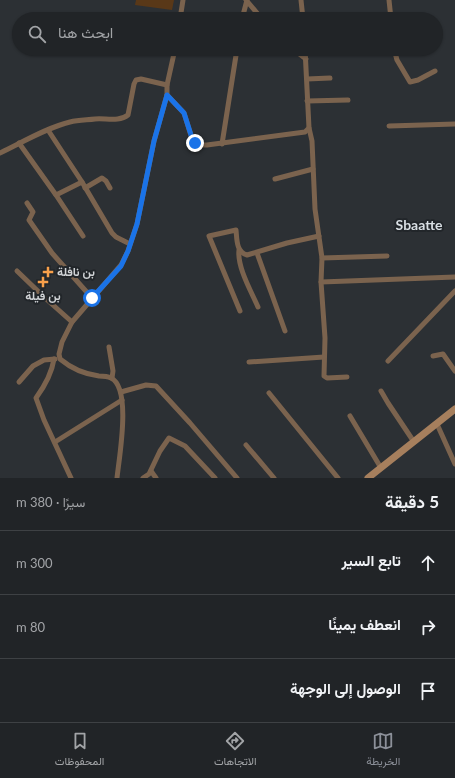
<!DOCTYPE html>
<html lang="ar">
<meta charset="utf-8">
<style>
body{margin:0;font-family:Lato,Vazirmatn,sans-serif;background:#2d3033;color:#f1f3f6;direction:rtl}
.stop{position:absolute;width:12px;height:12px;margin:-9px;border:3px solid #1a73e8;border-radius:50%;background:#fff}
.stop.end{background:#1a73e8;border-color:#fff;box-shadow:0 1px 4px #0008}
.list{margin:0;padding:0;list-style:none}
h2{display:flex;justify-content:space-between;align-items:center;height:52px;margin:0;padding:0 16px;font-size:17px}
h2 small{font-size:13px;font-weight:400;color:#a2a4a7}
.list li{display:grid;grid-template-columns:26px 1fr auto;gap:12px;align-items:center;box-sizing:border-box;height:64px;padding:0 16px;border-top:1px solid #3e4144}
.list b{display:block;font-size:15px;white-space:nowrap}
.list em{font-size:13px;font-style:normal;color:#a2a4a7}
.icon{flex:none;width:22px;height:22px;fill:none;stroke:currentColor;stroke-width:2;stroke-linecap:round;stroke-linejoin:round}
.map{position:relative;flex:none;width:455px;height:478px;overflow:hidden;direction:ltr}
.search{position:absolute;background:#212427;box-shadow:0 1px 3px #0004;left:12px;right:12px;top:12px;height:44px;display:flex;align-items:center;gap:10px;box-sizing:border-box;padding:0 14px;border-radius:22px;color:#a2a4a7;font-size:15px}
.sheet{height:244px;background:#212427}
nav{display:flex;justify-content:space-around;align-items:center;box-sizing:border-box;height:56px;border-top:1px solid #3e4144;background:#212427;font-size:11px;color:#a2a4a7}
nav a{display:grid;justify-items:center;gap:2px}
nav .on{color:#8c9099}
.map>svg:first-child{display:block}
.green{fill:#593818}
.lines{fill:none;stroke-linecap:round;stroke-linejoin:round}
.street{stroke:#7b634e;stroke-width:5}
.secondary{stroke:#a67f5d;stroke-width:7}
.route{stroke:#1a73e8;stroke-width:5}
.poi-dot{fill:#f8a04b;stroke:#22262a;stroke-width:1.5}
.labels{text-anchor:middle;stroke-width:4;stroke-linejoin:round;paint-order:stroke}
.poi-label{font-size:12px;font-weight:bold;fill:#d0d3d6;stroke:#22262a;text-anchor:start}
.quarter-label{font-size:14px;font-weight:bold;fill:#d9dfe4;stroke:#22262a}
</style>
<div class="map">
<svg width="455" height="478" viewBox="0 0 455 478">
<rect width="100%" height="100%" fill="#2c3034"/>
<!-- green -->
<path class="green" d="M136,0h38l-2,10 -37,-5z"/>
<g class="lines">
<!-- street -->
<g class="street">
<path d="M246,0l16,19"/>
<path d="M301,0l2,19"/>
<path d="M389,0l2,19"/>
<path d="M180,19l3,-19"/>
<path d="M242,19l5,-19"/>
<path d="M293,49l13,10"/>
<path d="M394,49l3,11 13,22 8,-2 17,-9"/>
<path d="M307,79l23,-1"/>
<path d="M167,95l17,18 9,29 7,3h7l98,-13 4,-4 -4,-79"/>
<path d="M307,101l41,-1"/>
<path d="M389,126l66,-2"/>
<path d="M309,128l3,13 3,68 7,49 -1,24 4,56 -1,38 3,2 20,-1"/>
<path d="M48,130l34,52"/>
<path d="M19,143l37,52 27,41"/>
<path d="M222,144l15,-95"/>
<path d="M0,153c23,-11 46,-25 70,-31 8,-2 17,-2 25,-3 11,-1 24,3 33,-4l6,-31 2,-4 5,-1 26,6"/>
<path d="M275,179l38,-10"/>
<path d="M85,188l17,-10 4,3 4,7"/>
<path d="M56,195l26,-13 30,51 4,4 14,7"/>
<path d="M27,203l6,9 -4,8 23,33 40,45"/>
<path d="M239,250c-2,17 12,41 19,57"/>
<path d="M257,253l28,78"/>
<path d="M322,258l65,-2"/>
<path d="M17,271l27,26 28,25"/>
<path d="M321,282l134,-5"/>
<path d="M240,311l-31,-75 27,-6c1,9 0,22 11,25l40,-12 32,-7"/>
<path d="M109,347l4,24 -1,7"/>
<path d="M433,356l10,-2 12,17"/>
<path d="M54,359c-2,13 -10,28 -18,39l8,22 27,58"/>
<path d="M388,361l67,-70"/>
<path d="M249,362l75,-5"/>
<path d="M19,382l14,-16 11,-6 11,-1"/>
<path d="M381,391l7,12 26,39"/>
<path d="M121,392l25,-7 10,1 34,37 47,55"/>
<path d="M269,393l69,85"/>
<path d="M350,416l31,52"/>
<path d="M437,424l18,40"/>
<path d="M55,442l67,-42"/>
<path d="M246,445l28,33"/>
<path d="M151,471l5,7"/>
<path d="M117,478c2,-20 15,-90 -6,-100 -4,-2 -8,-2 -12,-2 -16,-2 -27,-7 -39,-17l-1,-5 3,-12 10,-20 49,-57 7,-14 9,-27 17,-83 13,-46v-10l8,-36"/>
<path d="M143,478l6,-4 11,-23 9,-13 16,8 30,32"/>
</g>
<!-- secondary -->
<path class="secondary" d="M368,478l87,-69"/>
</g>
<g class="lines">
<!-- route -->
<path class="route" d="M92,298l29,-32 7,-15 9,-27 17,-83 13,-46 17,18 8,25 3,5"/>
</g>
<!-- markers -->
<g class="poi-dot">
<path d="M46 266h4v4h4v4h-4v4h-4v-4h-4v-4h4z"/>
<path d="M41 276h4v4h4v4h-4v4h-4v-4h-4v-4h4z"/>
</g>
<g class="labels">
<!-- poi labels -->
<g class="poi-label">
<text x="57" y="276">بن نافلة</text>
<text x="43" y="300" text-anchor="middle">بن فيلة</text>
</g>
<!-- quarter labels -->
<g class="quarter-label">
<text x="419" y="230">Sbaatte</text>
</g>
</g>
</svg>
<div class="stop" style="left:92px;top:298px"></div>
<div class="stop end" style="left:195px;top:143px"></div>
<div class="search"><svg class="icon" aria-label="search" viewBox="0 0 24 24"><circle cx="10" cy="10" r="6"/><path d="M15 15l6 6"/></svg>ابحث هنا</div>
</div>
<section class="sheet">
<h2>5 دقيقة<small>سيرًا · 380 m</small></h2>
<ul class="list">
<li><svg class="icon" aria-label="ahead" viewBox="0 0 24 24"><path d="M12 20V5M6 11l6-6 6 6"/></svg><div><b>تابع السير</b></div><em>300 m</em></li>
<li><svg class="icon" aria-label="right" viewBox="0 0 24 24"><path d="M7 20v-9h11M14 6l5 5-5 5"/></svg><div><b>انعطف يمينًا</b></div><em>80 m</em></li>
<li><svg class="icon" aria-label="arrive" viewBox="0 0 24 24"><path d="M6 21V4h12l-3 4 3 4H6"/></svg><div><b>الوصول إلى الوجهة</b></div></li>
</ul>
</section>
<nav>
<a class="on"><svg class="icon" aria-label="map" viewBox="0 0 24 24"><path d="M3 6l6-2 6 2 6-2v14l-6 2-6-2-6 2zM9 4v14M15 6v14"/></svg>الخريطة</a>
<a><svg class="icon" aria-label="directions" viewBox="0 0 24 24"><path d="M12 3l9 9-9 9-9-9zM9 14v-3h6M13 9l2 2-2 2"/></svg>الاتجاهات</a>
<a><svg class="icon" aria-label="saved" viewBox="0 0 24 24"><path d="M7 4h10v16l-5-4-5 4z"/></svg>المحفوظات</a>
</nav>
